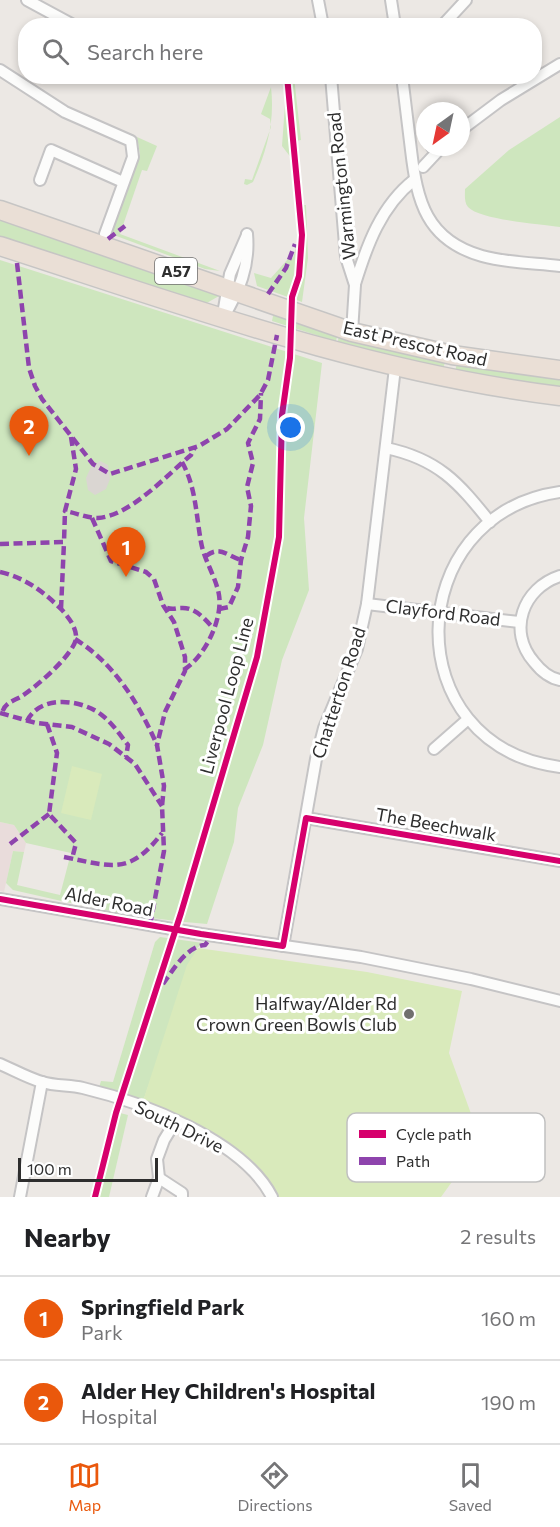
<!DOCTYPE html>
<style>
body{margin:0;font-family:Commissioner,sans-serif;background:#f2f2f2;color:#202124}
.compass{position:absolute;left:416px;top:102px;width:54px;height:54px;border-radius:50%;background:#fff;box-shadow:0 3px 9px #0003;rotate:213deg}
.scale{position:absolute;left:18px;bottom:15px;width:140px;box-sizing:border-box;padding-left:6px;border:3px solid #2e2e2e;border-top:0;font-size:16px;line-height:21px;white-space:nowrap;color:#2e2e2e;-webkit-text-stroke:4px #fff;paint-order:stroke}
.you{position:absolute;left:291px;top:428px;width:21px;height:21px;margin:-15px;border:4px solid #fff;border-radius:50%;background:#1a73e8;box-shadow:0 0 0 9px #1a73e833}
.badge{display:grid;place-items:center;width:39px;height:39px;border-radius:50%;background:#ea580c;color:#fff;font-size:20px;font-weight:700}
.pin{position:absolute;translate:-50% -50px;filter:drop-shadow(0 2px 3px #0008)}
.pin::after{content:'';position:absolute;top:32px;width:21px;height:18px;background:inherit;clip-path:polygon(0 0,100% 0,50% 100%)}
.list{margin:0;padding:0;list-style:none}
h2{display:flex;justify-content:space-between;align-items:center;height:78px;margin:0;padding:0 24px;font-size:26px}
h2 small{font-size:20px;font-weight:400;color:#757577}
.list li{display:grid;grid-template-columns:39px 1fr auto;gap:18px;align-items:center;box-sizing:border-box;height:84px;padding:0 24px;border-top:2px solid #e0e0e0}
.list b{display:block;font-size:22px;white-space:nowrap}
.list p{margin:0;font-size:20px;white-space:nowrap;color:#757577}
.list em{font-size:20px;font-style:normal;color:#757577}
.icon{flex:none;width:33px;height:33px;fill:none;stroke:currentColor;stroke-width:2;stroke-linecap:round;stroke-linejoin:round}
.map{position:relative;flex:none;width:560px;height:1197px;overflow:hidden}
.search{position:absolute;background:#fff;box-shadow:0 3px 9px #0003;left:18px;right:18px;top:18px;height:66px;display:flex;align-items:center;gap:15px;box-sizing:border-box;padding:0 21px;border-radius:24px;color:#757577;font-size:22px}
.sheet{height:246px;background:#fff}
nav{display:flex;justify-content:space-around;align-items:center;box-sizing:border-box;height:84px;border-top:2px solid #e0e0e0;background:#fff;font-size:16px;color:#757577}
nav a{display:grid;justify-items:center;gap:3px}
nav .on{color:#ea580c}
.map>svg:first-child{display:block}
.medical{fill:#e9dcdb}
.green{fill:#cee6be}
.pitch{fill:#d9eabb}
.plaza{fill:#dad6d2}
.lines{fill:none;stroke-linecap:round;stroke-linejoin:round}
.street-casing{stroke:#c5c4c5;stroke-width:14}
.highway-casing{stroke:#c6c5c4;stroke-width:21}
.street{stroke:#fcfcfb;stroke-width:10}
.highway{stroke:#eadfd6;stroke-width:18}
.quiet{stroke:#8e44ad;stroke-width:4.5;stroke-dasharray:9 4.5;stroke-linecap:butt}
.cycleway-casing{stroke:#fff;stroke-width:10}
.cycleway{stroke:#d6006c;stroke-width:6}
.poi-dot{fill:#706f6e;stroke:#fff;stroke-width:2}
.labels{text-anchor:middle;stroke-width:6;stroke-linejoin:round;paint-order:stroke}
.shield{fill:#fff;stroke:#6d6d6d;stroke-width:1.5}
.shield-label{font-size:16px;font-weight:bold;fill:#2e2e2e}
.street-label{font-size:18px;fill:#2e2e2e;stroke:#fff}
.poi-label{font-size:18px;fill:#2e2e2e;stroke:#fff;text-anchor:end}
.key{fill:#fff;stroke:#c0c0c0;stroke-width:1.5}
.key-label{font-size:16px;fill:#2e2e2e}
</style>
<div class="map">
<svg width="560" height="1197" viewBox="0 0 560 1197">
<rect width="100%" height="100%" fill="#ece8e4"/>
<!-- medical -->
<path class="medical" d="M0,822l14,3 12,18 -2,9 -11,-1 -9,41 -4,-1z"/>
<!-- green -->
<g class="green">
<path d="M287,77h7l7,63 -5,1 6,64h4l2,53 -6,44 -45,-16 -3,-13 17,5 17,-19 5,-1 9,-31 -5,-52 -5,-16 -10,-13z"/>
<path d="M271,87c4,35 -4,63 -18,95l-6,3 -3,-1 1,-5 7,1 19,-53 -1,-8 -9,-5z"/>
<path d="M560,117v110c-20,-3 -80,-7 -92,-20 -4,-5 -3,-12 -3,-18l44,-39z"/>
<path d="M137,137l20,9 -10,25 -5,-1 -22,64 100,37 -15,-2 -94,-35 29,-80z"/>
<path d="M0,216l218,76 1,4 -14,8 -205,-65z"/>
<path d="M0,260l322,103 -18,155 5,72 -27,70 -19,85 -25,63 -4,34 -27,82c-66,-5 -129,-19 -194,-34l-7,-7 7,-32 11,1 -7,33 43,10 11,-42 -45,-10 -12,-18 -14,-3z"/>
<path d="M277,315l61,18 -3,12 -19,-10 -44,-14 1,-5z"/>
<path d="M339,336l106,26 -2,8 -106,-25z"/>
<path d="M457,363l103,14v13l-105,-18z"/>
<path d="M160,937l43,6 -6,5 -55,156 -44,-13 3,-10 12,1 42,-140z"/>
<path d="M112,1111l16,4 -19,82h-19z"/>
</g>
<!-- pitch -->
<g class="pitch">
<path d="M72,766l30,8 -11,46 -30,-7z"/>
<path d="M198,948l169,24 95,19 -13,62 25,69 -15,50 -18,25h-163c-26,-51 -84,-74 -136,-93l45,-139z"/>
</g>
<!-- plaza -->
<path class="plaza" d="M100,461l8,4 2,14 -4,10 -11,6 -7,-5 -2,-12 5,-11z"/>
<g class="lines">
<!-- street casing -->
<g class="street-casing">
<g id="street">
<path d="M27,0l48,26"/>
<path d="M318,0l5,26"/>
<path d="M391,0l4,26"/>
<path d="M442,26l24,-26"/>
<path d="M0,70l65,42 66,29 2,16 -28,77"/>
<path d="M331,76l15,181 9,28 -3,47"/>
<path d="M402,76c3,25 6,49 9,74 6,51 15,90 71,106 25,7 52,7 78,10"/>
<path d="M461,130l40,-30 59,-36"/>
<path d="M423,167l14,-15 -5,-5"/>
<path d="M40,180l11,-30 72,32"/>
<path d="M355,284c12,-39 26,-78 59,-104"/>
<path d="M223,314l7,-40 17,-39"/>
<path d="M223,318c16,-27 27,-51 24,-84"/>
<path d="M386,448c52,11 72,34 104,74"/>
<path d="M560,492c-159,23 -165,254 0,275"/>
<path d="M560,576c-37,12 -53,55 -26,86 7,9 15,16 26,18"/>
<path d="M367,604l152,18"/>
<path d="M434,749l33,-29"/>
<path d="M306,818l254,43"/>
<path d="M0,899l201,35 160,23 110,22 89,22"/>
<path d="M283,946l33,-187 8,-31 33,-79 10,-45 28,-236"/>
<path d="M0,1064c14,6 28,14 42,18 13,4 27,3 41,6 59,14 160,52 189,109"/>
<path d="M159,1178l23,15v4"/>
<path d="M20,1197l22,-115"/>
<path d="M152,1197l7,-19 -2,-19 7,-19 11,-18"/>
</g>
</g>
<!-- highway casing -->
<g class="highway-casing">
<g id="highway">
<path d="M0,210l352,122 100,23 108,15"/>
<path d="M0,246c186,60 365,126 560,150"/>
</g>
</g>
<!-- street -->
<use href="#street" class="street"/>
<!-- highway -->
<use href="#highway" class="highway"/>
<!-- quiet -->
<g class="quiet">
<path d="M108,239l17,-13"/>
<path d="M17,263l12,105 6,18 7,13 51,65 17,10 89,-28 28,-17 33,-34 8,-15 9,-45"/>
<path d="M268,294l18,-26 9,-24"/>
<path d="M71,437l5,32 -11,42c12,2 21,7 33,7 32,-2 69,-43 93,-63l4,-8"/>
<path d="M182,462c14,25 14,53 19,80 3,18 15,35 18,53 4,24 -14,61 -34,74"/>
<path d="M92,518l19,43 35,11 8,7 9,26 11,17 11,35v14l-20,41 -8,33 7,41 -2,20 2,45 -14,74"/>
<path d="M0,544l64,-2 1,-31"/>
<path d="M206,556c14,-11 21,0 35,4"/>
<path d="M0,572c26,6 44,20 62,38 7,8 15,18 14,29 -3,16 -40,48 -54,57 -8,5 -17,6 -20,17"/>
<path d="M167,608c7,2 8,0 14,0 14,-1 24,11 32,20"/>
<path d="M61,609l3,-67"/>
<path d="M219,609l10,-2 9,-20 3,-27 7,-23 3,-31 -4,-19 6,-24 -5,-20 12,-24 1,-26"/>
<path d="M75,639c40,25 64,65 82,106"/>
<path d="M0,713l36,10 36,4 37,17 26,20 27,42"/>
<path d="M27,721c13,-27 56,-22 76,-5 10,8 17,19 25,29l-2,12"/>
<path d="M47,724l10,29 -8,61 27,29 -4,16"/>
<path d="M10,844l39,-30"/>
<path d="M64,857c49,10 66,18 98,-24"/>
<path d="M163,984c10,-14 24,-38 42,-39l8,-10"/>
</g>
<!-- cycleway casing -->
<g class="cycleway-casing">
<g id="cycleway">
<path d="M0,899l201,35 82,12 23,-128 254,43"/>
<path d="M95,1197l21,-84 65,-200 76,-256 22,-120 3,-122 8,-57 2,-61 7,-21 3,-41 -15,-159"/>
</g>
</g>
<!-- cycleway -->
<use href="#cycleway" class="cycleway"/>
</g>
<!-- markers -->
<circle class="poi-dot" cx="409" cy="1014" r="6"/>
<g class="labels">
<!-- shield labels -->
<rect class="shield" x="155" y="258" width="42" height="26" rx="4.5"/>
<g class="shield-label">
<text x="176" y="277">A57</text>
</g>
<!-- street labels -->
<g class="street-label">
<text transform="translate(342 186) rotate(-96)" y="6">Warmington Road</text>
<text transform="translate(415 344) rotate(13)" y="6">East Prescot Road</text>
<text transform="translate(443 613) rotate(7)" y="6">Clayford Road</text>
<text transform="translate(339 693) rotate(-72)" y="6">Chatterton Road</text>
<text transform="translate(227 696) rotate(-75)" y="6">Liverpool Loop Line</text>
<text transform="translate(436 825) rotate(10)" y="6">The Beechwalk</text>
<text transform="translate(109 902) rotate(11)" y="6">Alder Road</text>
<text transform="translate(179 1127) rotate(26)" y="6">South Drive</text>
</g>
<!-- poi labels -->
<g class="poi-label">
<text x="397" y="1010">Halfway/Alder Rd<tspan x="397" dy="21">Crown Green Bowls Club</tspan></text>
</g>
</g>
<!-- legend -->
<rect x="347" y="1113" width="198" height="69" rx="9" class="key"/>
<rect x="359" y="1130" width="27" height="8" fill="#d6006c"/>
<rect x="359" y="1157" width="27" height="8" fill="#8e44ad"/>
<g class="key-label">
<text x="396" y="1140">Cycle path</text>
<text x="396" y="1167">Path</text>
</g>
</svg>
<svg class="compass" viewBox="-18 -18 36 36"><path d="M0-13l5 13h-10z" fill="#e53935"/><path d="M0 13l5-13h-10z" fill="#757577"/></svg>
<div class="scale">100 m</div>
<div class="you"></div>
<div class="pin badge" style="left:126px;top:577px">1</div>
<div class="pin badge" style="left:29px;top:456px">2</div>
<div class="search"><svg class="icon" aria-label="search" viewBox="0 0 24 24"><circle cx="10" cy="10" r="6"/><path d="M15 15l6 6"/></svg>Search here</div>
</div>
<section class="sheet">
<h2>Nearby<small>2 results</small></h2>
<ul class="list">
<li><span class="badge">1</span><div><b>Springfield Park</b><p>Park</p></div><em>160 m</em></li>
<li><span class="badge">2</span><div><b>Alder Hey Children's Hospital</b><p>Hospital</p></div><em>190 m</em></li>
</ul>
</section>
<nav>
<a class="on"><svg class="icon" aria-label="map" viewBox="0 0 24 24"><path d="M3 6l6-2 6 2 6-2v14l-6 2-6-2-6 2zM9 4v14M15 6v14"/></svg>Map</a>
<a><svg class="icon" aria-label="directions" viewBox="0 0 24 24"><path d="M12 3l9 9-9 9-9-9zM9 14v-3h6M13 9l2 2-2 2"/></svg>Directions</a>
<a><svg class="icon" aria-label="saved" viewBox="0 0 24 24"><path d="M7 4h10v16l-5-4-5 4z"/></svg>Saved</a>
</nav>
